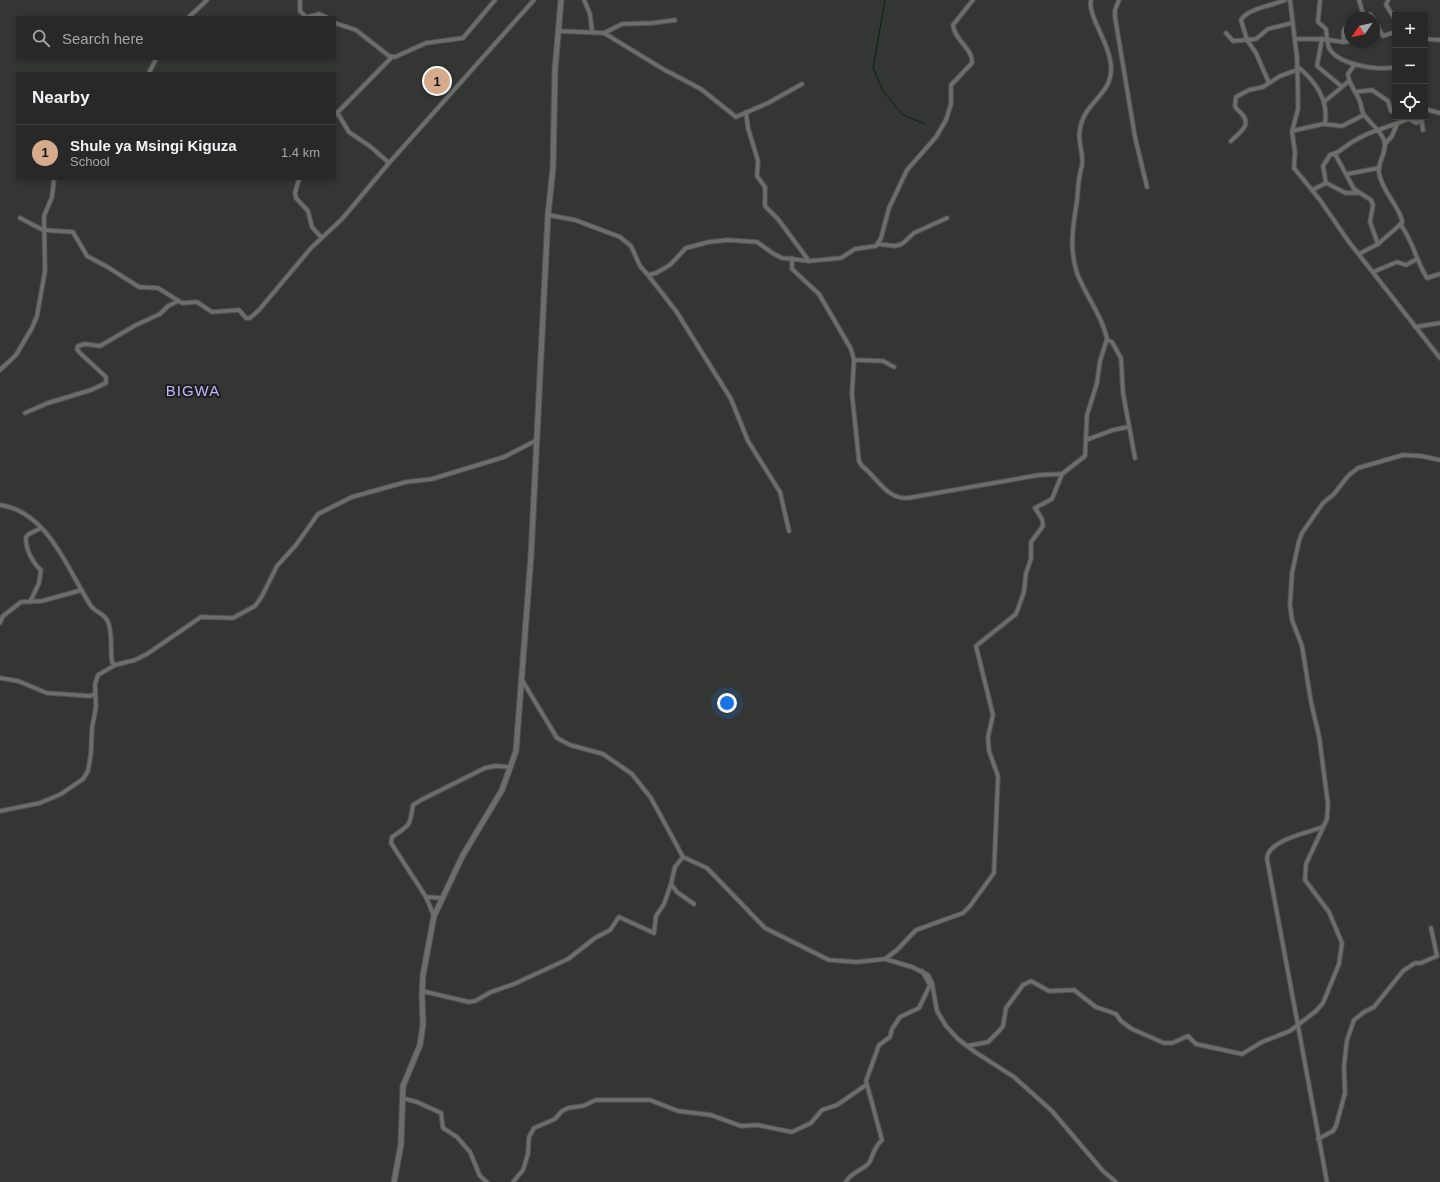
<!DOCTYPE html>
<meta charset="utf-8">
<style>
body{margin:0;font-family:Helvetica,sans-serif;background:#2f302f;color:#f1f3f6}
.controls{position:absolute;right:12px;top:12px;display:grid;overflow:hidden;border-radius:0px;box-shadow:0 2px 6px #0003}
.controls button{width:36px;height:36px;display:grid;place-items:center;padding:0;border:0;border-bottom:1px solid #434444;background:#272827;color:#f1f3f6;font:20px sans-serif}
.compass{position:absolute;left:1344px;top:12px;width:36px;height:36px;border-radius:50%;background:#272827;box-shadow:0 2px 6px #0003;rotate:236deg}
.you{position:absolute;left:727px;top:703px;width:14px;height:14px;margin:-10px;border:3px solid #fff;border-radius:50%;background:#1a73e8;box-shadow:0 0 0 6px #1a73e833}
.badge{display:grid;place-items:center;width:26px;height:26px;border-radius:50%;background:#d6ab8b;color:#111;font-size:13px;font-weight:700}
.pin{position:absolute;translate:-50% -50%;border:2px solid #fff;box-shadow:0 1px 4px #0006}
.list{margin:0;padding:0;list-style:none}
h2{display:flex;justify-content:space-between;align-items:center;height:52px;margin:0;padding:0 16px;font-size:17px}
h2 small{font-size:13px;font-weight:400;color:#a4a6a7}
.list li{display:grid;grid-template-columns:26px 1fr auto;gap:12px;align-items:center;box-sizing:border-box;height:56px;padding:0 16px;border-top:1px solid #434444}
.list b{display:block;font-size:15px;white-space:nowrap}
.list p{margin:0;font-size:13px;white-space:nowrap;color:#a4a6a7}
.list em{font-size:13px;font-style:normal;color:#a4a6a7}
.icon{flex:none;width:22px;height:22px;fill:none;stroke:currentColor;stroke-width:2;stroke-linecap:round;stroke-linejoin:round}
.map{position:relative;flex:none;width:1440px;height:1182px;overflow:hidden}
.search{position:absolute;background:#272827;box-shadow:0 2px 6px #0003;left:16px;top:16px;width:320px;height:44px;display:flex;align-items:center;gap:10px;box-sizing:border-box;padding:0 14px;border-radius:0px;color:#a4a6a7;font-size:15px}
.panel{position:absolute;background:#272827;box-shadow:0 2px 6px #0003;left:16px;top:72px;width:320px;height:108px;border-radius:0px}
.map>svg:first-child{display:block}
.lines{fill:none;stroke-linecap:round;stroke-linejoin:round}
.stream{stroke:#012807;stroke-width:1}
.street-casing{stroke:#515351;stroke-width:5.5}
.secondary-casing{stroke:#515351;stroke-width:7}
.street{stroke:#6c6e6c;stroke-width:3.5}
.secondary{stroke:#6c6e6c;stroke-width:5}
.labels{text-anchor:middle;stroke-width:4;stroke-linejoin:round;paint-order:stroke}
.quarter-label{font-size:15px;letter-spacing:1px;fill:#c5b4fb;stroke:#1c1d1c}
</style>
<div class="map">
<svg width="1440" height="1182" viewBox="0 0 1440 1182">
<rect width="100%" height="100%" fill="#343634"/>
<g class="lines">
<!-- stream -->
<path class="stream" d="M885,0l-12,68 10,23 20,24 22,9"/>
<!-- street casing -->
<g class="street-casing">
<g id="street">
<path d="M300,0v11l6,6"/>
<path d="M584,0l6,14 2,17"/>
<path d="M1119,0l-4,10v7l20,120 12,50"/>
<path d="M1290,0l7,58 1,36v15l-6,23 3,20 -1,16 26,32 29,42 91,116"/>
<path d="M1320,0l-2,22 8,7 1,10"/>
<path d="M1359,0l5,17"/>
<path d="M1388,0l-2,5 9,14"/>
<path d="M189,17l18,-17"/>
<path d="M308,17l11,-3 7,3"/>
<path d="M1363,18l7,-4 3,4"/>
<path d="M1374,20l9,16 12,-4"/>
<path d="M335,23l21,7 33,26 6,1 31,-14 37,-5 32,-38"/>
<path d="M558,31l46,2 59,36 38,20 35,28 32,-14 34,-19"/>
<path d="M604,33l18,-9 31,-1 22,-3"/>
<path d="M1226,33l7,8 23,-2 12,-10 24,-6"/>
<path d="M1295,39h27l21,3 7,-1"/>
<path d="M1322,39l-5,27 24,20"/>
<path d="M1425,39l15,1"/>
<path d="M1328,40c-4,23 50,32 67,27"/>
<path d="M1344,42c-1,-8 -2,-14 6,-18"/>
<path d="M1355,64l-7,10c0,10 9,18 12,28 2,5 1,10 5,14 6,8 15,14 19,24 4,12 -7,22 -5,33 3,18 18,30 23,47v3l-24,21 -19,10"/>
<path d="M1297,66c18,15 32,33 28,58"/>
<path d="M149,73l7,-14"/>
<path d="M1269,83l-13,-30 -9,-13 -6,-20c7,-12 31,-14 44,-20"/>
<path d="M1355,92l17,-2 16,11 3,10 4,2"/>
<path d="M1324,102l25,-21"/>
<path d="M1425,109l15,4"/>
<path d="M337,112l12,20 22,15 18,16"/>
<path d="M746,112l2,16 10,33 -1,15 8,11v19l13,13 31,42"/>
<path d="M335,115l57,-58"/>
<path d="M1406,117l10,6 6,-3"/>
<path d="M1421,117l2,13"/>
<path d="M1292,131l31,-7 19,2 22,-11"/>
<path d="M1231,141c8,-8 22,-16 10,-28 -3,-3 -5,-4 -6,-7l1,-9 13,-7 14,-3 17,-11 17,-6"/>
<path d="M1385,144l7,-8 5,-12"/>
<path d="M1335,154l19,35 17,11 2,5 -3,17 8,22"/>
<path d="M1347,174l32,-6"/>
<path d="M299,179l-4,14 1,5 12,13 4,16 9,10"/>
<path d="M1326,183l-3,-17 7,-11 8,-3 14,-10 15,-8 42,-15"/>
<path d="M1312,190l14,-7 20,10h12"/>
<path d="M548,215l27,5 45,17 11,9 9,20 8,9 8,-2 14,-8 16,-17 23,-6 19,-2 29,2 17,12 8,4 27,3 32,-3 14,-9 21,-3 5,-8 8,-30 18,-38 29,-33 10,-17 5,-16v-19l21,-22c1,-15 -18,-23 -19,-38l20,-25"/>
<path d="M20,218l23,12 30,2 14,24 19,10 33,21 19,1 24,15 15,-1 15,10 27,-2 7,8h4l9,-8 52,-62 31,-29 47,-56 145,-163"/>
<path d="M1400,224c13,16 16,37 27,54l13,-4"/>
<path d="M878,244l17,2 7,-2 12,-11 33,-15"/>
<path d="M792,258v11l27,25 32,55 3,11 -2,34 7,67 3,5c15,11 25,34 46,32l131,-23 23,-1"/>
<path d="M1373,272l24,-10 9,3 11,-6"/>
<path d="M648,275l28,36 55,88 17,42 32,51 9,39"/>
<path d="M1415,327l25,-4"/>
<path d="M1107,340l5,2 9,16 2,35 12,65"/>
<path d="M854,360l29,1 11,6"/>
<path d="M0,370l16,-15 16,-27 5,-12 8,-45 -1,-55 8,-19 2,-18"/>
<path d="M25,413l23,-10 43,-13 15,-7v-6l-26,-24 -3,-4 1,-3 7,-2 15,2 36,-21 24,-11 8,-8 10,-5"/>
<path d="M1086,440l27,-10 15,-3"/>
<path d="M0,505c49,7 68,66 91,101 5,7 14,7 17,16 5,12 2,27 4,40l3,3"/>
<path d="M30,602l9,-19 2,-13c-8,-7 -16,-21 -15,-33l3,-3 12,-6"/>
<path d="M0,623l3,-7 18,-14 21,-1 40,-11"/>
<path d="M0,678l18,3 29,12 43,3 5,-2"/>
<path d="M522,680l35,58 13,7 33,9 29,20 19,24 32,59 24,11 58,60 64,32 28,2 28,-3 27,8 16,8 4,8 5,28 9,15 12,13 17,13 39,25 38,34 51,60 13,11"/>
<path d="M0,811l40,-8 21,-9 22,-15 5,-8 3,-18 1,-25 4,-21 -1,-23 3,-9 17,-10 20,-5 12,-6 54,-37 32,1 22,-12 7,-10 15,-30 19,-21 22,-31 34,-17 54,-15 26,-3 72,-22 33,-17"/>
<path d="M1322,827c-13,6 -55,13 -55,32l60,323"/>
<path d="M671,884l6,8 17,12"/>
<path d="M426,897l15,1"/>
<path d="M434,916l-8,-19 -35,-54 1,-6c18,-12 18,-11 21,-32l8,-5 64,-32 10,-2 16,1"/>
<path d="M885,959l12,-9 19,-20 47,-17 7,-7 24,-33 4,-97 -9,-25 -1,-14 5,-22 -17,-69 40,-32 8,-22 2,-19 5,-14v-17l12,-16 -1,-7 -7,-11 17,-9 10,-25 23,-18 2,-41 10,-32 3,-22 7,-22c-5,-24 -22,-44 -30,-66 -8,-24 -4,-48 0,-72 1,-9 1,-19 3,-27 0,-3 2,-6 2,-9 2,-12 -5,-24 -2,-36 4,-26 29,-33 31,-57 2,-26 -24,-55 -20,-72"/>
<path d="M422,991l47,11 6,-1 16,-9 23,-8 54,-25 27,-21 15,-8 9,-13 35,16 2,-17 8,-12 7,-20 4,-17 8,-10"/>
<path d="M967,1046l21,-4 11,-11 4,-5 3,-18 17,-23 8,-4 18,10 25,-1 22,17 20,7 5,7 11,8 32,14h8l16,-7 8,8 46,10 20,-12 28,-11 26,-20 7,-8 16,-39 3,-21 -13,-31 -24,-32 1,-16 21,-45 1,-15 -9,-68 -8,-34 -9,-56 -10,-26 -2,-15 2,-32 7,-32 3,-8 21,-30 11,-9 14,-18 10,-8 45,-13 18,1 19,4"/>
<path d="M402,1098l15,4 24,11 2,15 14,9 13,15 10,24 7,6"/>
<path d="M1318,1139l15,-8 3,-5 9,-33 -1,-27 3,-26 7,-20 10,-8 10,-5 29,-36 12,-8h6l16,-7 -6,-28"/>
<path d="M513,1182l10,-12 5,-16 1,-17 5,-9 21,-9 7,-8 6,-3 15,-2 13,-6h54l28,11 33,4 30,11 16,-1 35,7 19,-9 11,-13 15,-5 29,-20"/>
<path d="M846,1182c5,-10 15,-11 22,-18 5,-5 4,-15 14,-24l-16,-59 13,-36 11,-8 2,-8 8,-12 19,-9 11,-23 -8,-14"/>
</g>
</g>
<!-- secondary casing -->
<g class="secondary-casing">
<path id="secondary" d="M394,1182l7,-38 2,-58 17,-41 3,-20 -1,-29 1,-21 11,-59 29,-61 39,-65 14,-39 15,-195 17,-341 5,-47 2,-98 6,-70"/>
</g>
<!-- street -->
<use href="#street" class="street"/>
<!-- secondary -->
<use href="#secondary" class="secondary"/>
</g>
<g class="labels">
<!-- quarter labels -->
<g class="quarter-label">
<text x="193" y="396">BIGWA</text>
</g>
</g>
</svg>
<div class="controls">
<button>+</button>
<button>−</button>
<button><svg class="icon" aria-label="locate" viewBox="0 0 24 24"><circle cx="12" cy="12" r="6"/><path d="M12 2v4M12 18v4M2 12h4M18 12h4"/></svg></button>
</div>
<svg class="compass" viewBox="-18 -18 36 36"><path d="M0-13l5 13h-10z" fill="#e53935"/><path d="M0 13l5-13h-10z" fill="#a4a6a7"/></svg>
<div class="you"></div>
<div class="pin badge" style="left:437px;top:81px">1</div>
<div class="search"><svg class="icon" aria-label="search" viewBox="0 0 24 24"><circle cx="10" cy="10" r="6"/><path d="M15 15l6 6"/></svg>Search here</div>
<section class="panel">
<h2>Nearby<small></small></h2>
<ul class="list">
<li><span class="badge">1</span><div><b>Shule ya Msingi Kiguza</b><p>School</p></div><em>1.4 km</em></li>
</ul>
</section>
</div>
